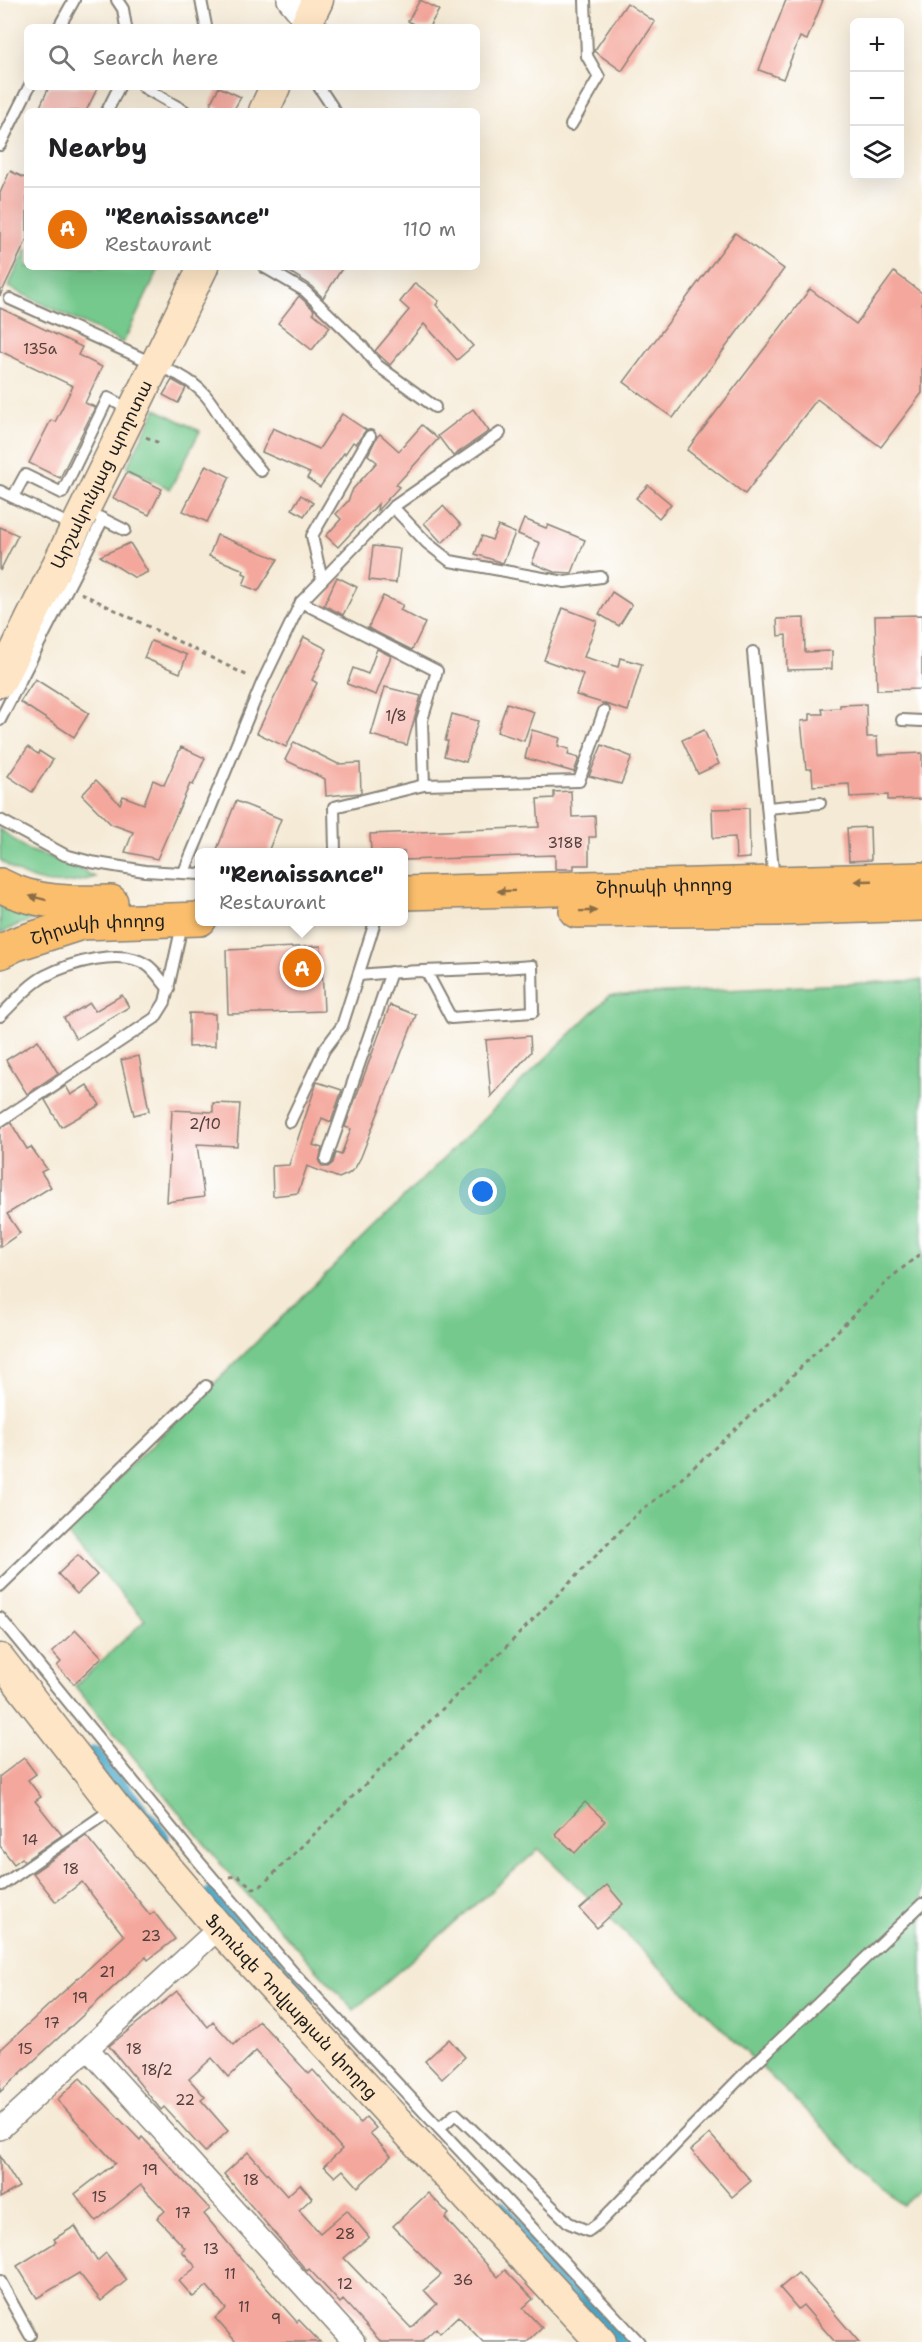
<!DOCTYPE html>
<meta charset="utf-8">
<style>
body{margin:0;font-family:"Shantell Sans","Noto Sans Armenian",sans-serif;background:#f6f6f6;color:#202124}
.controls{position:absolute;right:18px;top:18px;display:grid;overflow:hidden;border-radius:9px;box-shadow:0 6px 24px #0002}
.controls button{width:54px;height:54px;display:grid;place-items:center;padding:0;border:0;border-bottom:2px solid #e0e0e0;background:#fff;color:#202124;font:30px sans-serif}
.you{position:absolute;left:483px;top:1192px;width:21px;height:21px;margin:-15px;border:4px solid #fff;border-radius:50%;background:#1a73e8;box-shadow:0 0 0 9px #1a73e833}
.badge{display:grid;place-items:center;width:39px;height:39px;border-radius:50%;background:#b5179e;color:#fff;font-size:20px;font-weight:700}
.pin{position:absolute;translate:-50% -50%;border:3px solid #fff;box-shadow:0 2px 6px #0006}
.popup{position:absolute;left:195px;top:848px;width:213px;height:78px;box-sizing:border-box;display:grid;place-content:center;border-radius:9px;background:#fff;filter:drop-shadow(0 2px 4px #0005);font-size:20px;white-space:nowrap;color:#757577}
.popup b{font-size:22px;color:#202124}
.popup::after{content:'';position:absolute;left:50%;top:100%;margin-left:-12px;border:12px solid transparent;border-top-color:#fff}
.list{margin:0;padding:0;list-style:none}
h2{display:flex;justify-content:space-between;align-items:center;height:78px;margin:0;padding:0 24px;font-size:26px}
h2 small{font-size:20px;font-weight:400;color:#757577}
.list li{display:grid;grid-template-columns:39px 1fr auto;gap:18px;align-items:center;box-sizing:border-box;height:84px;padding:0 24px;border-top:2px solid #e0e0e0}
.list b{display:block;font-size:22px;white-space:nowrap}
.list p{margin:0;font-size:20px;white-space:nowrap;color:#757577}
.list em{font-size:20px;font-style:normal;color:#757577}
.icon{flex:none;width:33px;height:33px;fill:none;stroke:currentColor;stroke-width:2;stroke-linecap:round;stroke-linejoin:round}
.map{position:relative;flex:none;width:922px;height:2342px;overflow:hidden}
.search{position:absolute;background:#fff;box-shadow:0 6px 24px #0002;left:24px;top:24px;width:456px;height:66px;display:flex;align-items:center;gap:15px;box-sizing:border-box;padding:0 21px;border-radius:9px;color:#757577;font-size:22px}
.panel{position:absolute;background:#fff;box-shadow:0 6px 24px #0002;left:24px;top:108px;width:456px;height:162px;border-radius:9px}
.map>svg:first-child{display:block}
.green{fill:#74c98d;stroke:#487254;stroke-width:1.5}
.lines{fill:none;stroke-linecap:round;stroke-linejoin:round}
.canal{stroke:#48a6c7;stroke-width:20}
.building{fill:#f4a79c}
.lane-casing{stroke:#888378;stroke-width:14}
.street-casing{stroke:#888378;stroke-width:24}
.secondary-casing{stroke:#888378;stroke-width:33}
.highway-casing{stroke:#888378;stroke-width:36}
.path{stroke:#888378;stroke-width:3;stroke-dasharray:4.5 4.5;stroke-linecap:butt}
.lane{stroke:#fff;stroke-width:10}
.street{stroke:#fff;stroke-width:21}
.secondary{stroke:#fde5c5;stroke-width:30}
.highway{stroke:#fabe6d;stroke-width:33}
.oneway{fill:#8b6d44}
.labels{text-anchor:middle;stroke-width:6;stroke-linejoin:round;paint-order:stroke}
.number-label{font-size:15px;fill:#523f3c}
.street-label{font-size:18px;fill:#1c1c1c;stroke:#fff}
</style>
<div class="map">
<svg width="922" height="2342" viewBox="0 0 922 2342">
<rect width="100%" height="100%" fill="#fff"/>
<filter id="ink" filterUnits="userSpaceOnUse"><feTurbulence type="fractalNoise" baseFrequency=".0167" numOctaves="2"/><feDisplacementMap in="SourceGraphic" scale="12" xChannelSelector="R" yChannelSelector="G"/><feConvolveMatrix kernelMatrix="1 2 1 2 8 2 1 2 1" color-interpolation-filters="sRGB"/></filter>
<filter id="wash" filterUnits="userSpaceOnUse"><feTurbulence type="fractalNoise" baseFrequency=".008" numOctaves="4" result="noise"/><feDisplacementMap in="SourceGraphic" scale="24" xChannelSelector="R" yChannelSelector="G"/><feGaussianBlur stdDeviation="1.35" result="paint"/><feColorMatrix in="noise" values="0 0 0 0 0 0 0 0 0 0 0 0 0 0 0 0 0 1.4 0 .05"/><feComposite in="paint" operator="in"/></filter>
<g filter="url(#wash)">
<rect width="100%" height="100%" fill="#f5ead5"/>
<!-- green -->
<g class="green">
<path d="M27,248v19h133l-37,76 -115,-56z"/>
<path d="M156,409l44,22 -30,58 -43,-22z"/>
<path d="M0,829l28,21 41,13 26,14c-37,12 -65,8 -95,-17z"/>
<path d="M0,894l58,19 -41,12 -17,9z"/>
<path d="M922,980v1208l-19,18 -364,-357 -185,161 -118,-128 -161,-196 70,-66 -81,-89 545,-535z"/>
</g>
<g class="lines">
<!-- canal -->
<g class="canal">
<path d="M94,1756l66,82"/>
<path d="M211,1897l94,102"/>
<path d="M499,2210l123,132"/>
</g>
</g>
<g id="blocks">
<!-- building -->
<g class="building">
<path d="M420,0l19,10 -10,17h-11l-10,-6z"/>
<path d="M786,0h37l-16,40 -7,-3 -17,42 -24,-9z"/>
<path d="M627,3l28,19 -33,49 -28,-20z"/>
<path d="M49,87h49l-12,24h-48z"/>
<path d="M219,87l22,10 -8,14h-10l-13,-7z"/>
<path d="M10,171l17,8v60l-27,57v-103z"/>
<path d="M735,233l49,36 -111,149 -49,-36z"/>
<path d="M282,267h61l-20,31 -14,-14z"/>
<path d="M894,272l28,21v100l-41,54 -64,-48 -72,95 -58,-44 123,-161 46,35z"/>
<path d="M415,283l24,18 -3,4 37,41 -16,14 -33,-36 -34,41 -15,-14 34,-41 -9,-8z"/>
<path d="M299,296l15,14 -1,3 17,14 -18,23 -34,-27z"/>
<path d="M0,308l82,39 -4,8 24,12 -17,36 10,4 -35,71 -31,-15 22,-43 4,2 18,-36 -73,-35z"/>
<path d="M172,380l14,8 -8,15 -15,-8z"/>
<path d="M473,409l16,22 -36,25 -15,-20z"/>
<path d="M342,414l24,16 -10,14 -3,-2 -8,12 -1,-1 -24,34 -13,-9 3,-5 -48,-21 11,-24 46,21z"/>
<path d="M422,425l16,14 -42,46 3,2 -22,24 1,-7 -40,43 -12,-11 15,-17 -5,-5 12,-13 5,-12 24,-27 -9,-7 9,-18 3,-3 19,17z"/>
<path d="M206,465l24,12 -23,45 -24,-11z"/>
<path d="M127,472l35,17 -13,26 -36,-17z"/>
<path d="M648,485l23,19 -12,14 -23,-20z"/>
<path d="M301,495l12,8 -9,13 -12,-7z"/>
<path d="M443,506l18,19 -19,18 -18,-20z"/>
<path d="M524,519l22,9 2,-3 37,15 -13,33 -18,-1 -22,-9 8,-20 -22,-9z"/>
<path d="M498,526l17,7 -12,30 -28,-9 7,-18 10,4z"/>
<path d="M0,527l18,8 -18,36z"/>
<path d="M217,535l61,24 -20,32 -15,-6 4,-10 -4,-2 1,-3 -35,-14z"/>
<path d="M130,543l18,29 -13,6 -35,-22z"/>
<path d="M373,546l27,3 -4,34 -27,-3z"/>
<path d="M337,577l20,10 -14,28 -19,-10z"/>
<path d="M612,592l20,13 -13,21 -20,-12z"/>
<path d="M383,596l20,9 -3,5 25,13 -13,27 -44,-22z"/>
<path d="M563,608l34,13 -13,36 34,10 2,-9 22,6 -14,47 -52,-16 7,-21 -39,-14z"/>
<path d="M922,615v74l-45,1 -2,-74z"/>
<path d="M804,618l1,34 27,-1v18l-45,1 -1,-35 -8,1 -1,-17z"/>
<path d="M304,637l23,12 -15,31 5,3 -31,64 -29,-14z"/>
<path d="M151,641l36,14 -7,18 -36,-15z"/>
<path d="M377,649l14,7 -15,39 -29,-11 6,-16 15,6z"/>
<path d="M35,679l54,34 -15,24 -54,-35z"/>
<path d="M385,687l36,9 -14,49 -36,-10z"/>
<path d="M507,703l27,9 -10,29 -27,-9z"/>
<path d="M866,704l1,33h10l1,18 44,-2v46l-34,1v-5l-38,2 -1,-13 -36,2 -1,-17h-6l-5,-48 9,-1v-6h13l-1,-5 18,-1v-3z"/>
<path d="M452,714l26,7 -12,41 -22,-6 4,-15h-3z"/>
<path d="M532,730l28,8 -2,8 11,3 -1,6 11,3 -5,14 -49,-14z"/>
<path d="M704,730l15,34 -21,10 -16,-34z"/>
<path d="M294,742l44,22 22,-1 1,30 -35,3 -1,-17 -40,-19z"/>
<path d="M602,745l30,12 -11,27 -32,-8z"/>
<path d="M28,747l10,7 1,-3 14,9 -21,32 -24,-16z"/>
<path d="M181,747l24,11 -12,27 -3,-1 -33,75 -32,-7 8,-20 -22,-8 -29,-29 14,-15 24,24 3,-8 21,8 9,-24 11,5z"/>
<path d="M571,791l1,26 23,-1 1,21h-7v28h-15v4h-19v-14l-151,5v-8h-33l-1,-18 169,-7 -2,-28 17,-1v-6z"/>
<path d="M236,801l45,18 -13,33h-52z"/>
<path d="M749,808l1,50 -14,1 -1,-22 -22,1 -1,-29z"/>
<path d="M870,827l1,33 -22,1 -2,-33z"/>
<path d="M321,946l3,65 -96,3 -2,-64z"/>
<path d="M122,995l7,12 -53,32 -12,-21 26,-15 5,8z"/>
<path d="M390,1005l26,10 -55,142 -6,11 -7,6 -9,4 -32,-12 -9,27 -25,3 -1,-30 17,-1 28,-83 25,8 -11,32 -9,-4 -9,27 9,3 -3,14 4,5h5l5,-4 3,-10 5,2 10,-26 -6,-2z"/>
<path d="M189,1013l26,1v32l-26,1z"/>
<path d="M530,1036l1,16 -40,45 -5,-57z"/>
<path d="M38,1040l20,33 -31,21 -21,-34z"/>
<path d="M139,1056l10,55 -15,4 -13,-55z"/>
<path d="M87,1085l13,20 -39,22 -16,-27 21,-14 5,9z"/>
<path d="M213,1103l27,1 -3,42 -40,-2 7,53 -37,5 5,-92 41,2z"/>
<path d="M11,1123l16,26 4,-2 16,22 -6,3 10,15 -44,27 13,19 -20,14v-119z"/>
<path d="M78,1555l19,20 -20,19 -19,-20z"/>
<path d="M76,1630l26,27 -28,27 -17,-18 4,-4 -9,-10z"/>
<path d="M24,1758l12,16 -8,6 13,17 -6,4 27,34 -38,26 -2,-3 -8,6 -14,-18v-70z"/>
<path d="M585,1802l20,19 -30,32 -20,-19z"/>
<path d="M86,1836l64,79 4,-3 21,27 -27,21 -2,-3 -146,135v-42l124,-114 -42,-54 -26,20 -23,-29z"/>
<path d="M607,1885l16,19 -26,24 -17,-19z"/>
<path d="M177,1991l31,36 5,-5 21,23 25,-24 50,53 4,-4 47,53 6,-6 10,11 -6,5 21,23 -33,31 -15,-17 -8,7 -11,-11 18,-17 -52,-59 1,-1 -35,-38 -27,26 -17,-19 -23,21 16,18 -4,3 27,31 -23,21 -41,-45 -3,3 -52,-64z"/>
<path d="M449,2039l16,18 -23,22 -17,-18z"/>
<path d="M80,2078l60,62 2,-3 68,72 -6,5 50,60 43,48 2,-2 21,22h-84l-21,-24 11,-9 -19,-23 -14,11 -14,-16 17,-14 -14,-16 3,-3 -28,-30 8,-7 -24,-26 -45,36 -21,-27 40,-31 -58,-63z"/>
<path d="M710,2134l41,47 -19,16 -41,-47z"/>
<path d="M248,2152l39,44 13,-12 12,14 -13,12 21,23 27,-23 22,27 -25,21 67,70 26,-24 -13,-14 17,-15 -48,-49 35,-33 21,21 -4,4 53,59 7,-7 28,29 -10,9 19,20 -15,14h-44l-25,-26 -18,17 -4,-5 -14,13 1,1h-42l-38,-42 -3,3 -31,-34 -2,2 -83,-97z"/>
<path d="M0,2156l19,31 -19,11z"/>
<path d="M75,2226l22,35 9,-8 21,27 -26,21 -22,-28 -42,25 -20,-32 39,-24 -2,-3z"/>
<path d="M798,2273l26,28 35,41h-24l-32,-37 -5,4 -18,-21z"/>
</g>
</g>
</g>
<g filter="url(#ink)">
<use href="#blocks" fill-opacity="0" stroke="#888378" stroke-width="1.5"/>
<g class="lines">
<!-- lane casing -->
<g class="lane-casing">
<g id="lane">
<path d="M117,0l6,9 3,18"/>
<path d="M201,0l5,26"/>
<path d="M59,27l15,-27"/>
<path d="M143,87l42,24"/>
<path d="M319,87l16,24"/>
<path d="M107,111l12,-24"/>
<path d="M571,125l28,-48 -12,-21 -2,-56"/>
<path d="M0,145l29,-58"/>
<path d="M264,267l41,24 57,55 15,19 58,42"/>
<path d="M10,299l169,76c31,17 34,32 52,59 9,13 20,25 30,37"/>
<path d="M0,491l75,36"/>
<path d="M13,497l12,-22 37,18 46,-95 13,7"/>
<path d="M393,507l34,36 23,18 115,21 36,-5"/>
<path d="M99,517l26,13"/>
<path d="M322,580l-10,-44 58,-100"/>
<path d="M301,602l136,69 -15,49 2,65"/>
<path d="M753,652l21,229"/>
<path d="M0,720l103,-201"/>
<path d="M902,720l20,1"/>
<path d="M768,808l52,-5"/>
<path d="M0,820l65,35 26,7 54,9 55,3"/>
<path d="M335,852l-1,-45 90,-22 155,-4 25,-70"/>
<path d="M184,872l78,-189 39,-81 92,-95 107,-74"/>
<path d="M360,975c57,-6 114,-4 172,-9l1,46 -82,6 -25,-47"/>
<path d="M0,1016c14,-13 28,-31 45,-40 25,-13 76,-29 102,-11 8,5 15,17 22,24"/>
<path d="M0,1121l155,-103 10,-16 17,-77"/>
<path d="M290,1122l34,-72 18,-24 33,-104"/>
<path d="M326,1160l65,-188"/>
<path d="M0,1586l206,-200"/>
<path d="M0,1618l200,245 92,108 347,371"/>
<path d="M2,1885l113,-78"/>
<path d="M439,2128l17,-14 113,109 19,8 11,-8 143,-147 180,-172"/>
<path d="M0,2281l30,54"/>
</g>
</g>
<!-- street casing -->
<g class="street-casing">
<g id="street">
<path d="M288,0l19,23"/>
<path d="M88,2049l266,293"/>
<path d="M0,2129l219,-201"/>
</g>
</g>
<!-- secondary casing -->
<g class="secondary-casing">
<g id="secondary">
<path d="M305,27l13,-27"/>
<path d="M264,111l11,-24"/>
<path id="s1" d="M0,682l203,-415"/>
<path id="s2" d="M0,1659l115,148 104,121 382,414"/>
</g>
</g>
<!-- highway casing -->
<g class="highway-casing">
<g id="highway">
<path d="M0,885c35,19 72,18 111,17"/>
<path id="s3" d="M404,893l518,-14"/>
<path d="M576,911l201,-2 145,-5"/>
<path id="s4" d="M0,952l16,-8 65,-21 119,-4"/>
</g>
</g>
<!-- path -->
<g class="path">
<path d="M146,437l13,6"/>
<path d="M81,593l169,84"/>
<path d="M229,1877l9,-1 15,12 7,-1 253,-247 128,-130 28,-20 111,-102 113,-112 29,-24"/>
</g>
<!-- lane -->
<use href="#lane" class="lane"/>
<!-- street -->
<use href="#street" class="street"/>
<!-- secondary -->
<use href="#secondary" class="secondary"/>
<!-- highway -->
<use href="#highway" class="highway"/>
</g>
<!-- one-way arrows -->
<defs><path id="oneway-solid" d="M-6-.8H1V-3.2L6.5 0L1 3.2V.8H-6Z" transform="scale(1.5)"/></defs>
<g class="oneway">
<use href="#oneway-solid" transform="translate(864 881) rotate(178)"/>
<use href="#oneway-solid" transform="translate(506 891) rotate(179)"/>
<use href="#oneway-solid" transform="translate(38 898) rotate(-166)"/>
<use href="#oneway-solid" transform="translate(588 911) rotate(-1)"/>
</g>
</g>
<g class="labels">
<!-- number labels -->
<g class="number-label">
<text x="40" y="354">135a</text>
<text x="396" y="721">1/8</text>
<text x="565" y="848">318B</text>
<text x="205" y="1129">2/10</text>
<text x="30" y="1845">14</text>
<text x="71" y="1874">18</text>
<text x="151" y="1941">23</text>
<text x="107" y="1977">21</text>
<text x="80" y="2003">19</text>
<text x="52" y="2028">17</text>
<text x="25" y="2054">15</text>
<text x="134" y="2054">18</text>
<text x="157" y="2075">18/2</text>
<text x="185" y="2105">22</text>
<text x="150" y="2175">19</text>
<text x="251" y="2185">18</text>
<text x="99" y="2202">15</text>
<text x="183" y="2218">17</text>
<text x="345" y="2239">28</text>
<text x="211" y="2254">13</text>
<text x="230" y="2279">11</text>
<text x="463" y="2285">36</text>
<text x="345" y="2289">12</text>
<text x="244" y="2312">11</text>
<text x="276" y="2324">9</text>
</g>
<!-- street labels -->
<g class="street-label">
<text dy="6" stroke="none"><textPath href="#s1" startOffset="231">Արշակունյաց պողոտա</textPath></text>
<text dy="6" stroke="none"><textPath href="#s3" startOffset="260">Շիրակի փողոց</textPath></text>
<text dy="6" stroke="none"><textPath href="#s4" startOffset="102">Շիրակի փողոց</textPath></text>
<text dy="6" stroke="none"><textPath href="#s2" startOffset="454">Ֆրունզե Դովլաթյան փողոց</textPath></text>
</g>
</g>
</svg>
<div class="controls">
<button>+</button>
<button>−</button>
<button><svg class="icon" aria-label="layers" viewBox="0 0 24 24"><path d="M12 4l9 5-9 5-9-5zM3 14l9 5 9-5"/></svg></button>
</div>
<div class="you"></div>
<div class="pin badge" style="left:302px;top:968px;background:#e8710a">A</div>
<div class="popup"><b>&quot;Renaissance&quot;</b>Restaurant</div>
<div class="search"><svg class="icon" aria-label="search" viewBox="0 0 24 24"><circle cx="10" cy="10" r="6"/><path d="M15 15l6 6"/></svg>Search here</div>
<section class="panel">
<h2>Nearby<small></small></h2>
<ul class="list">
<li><span class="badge" style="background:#e8710a">A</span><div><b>&quot;Renaissance&quot;</b><p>Restaurant</p></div><em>110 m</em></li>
</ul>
</section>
</div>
